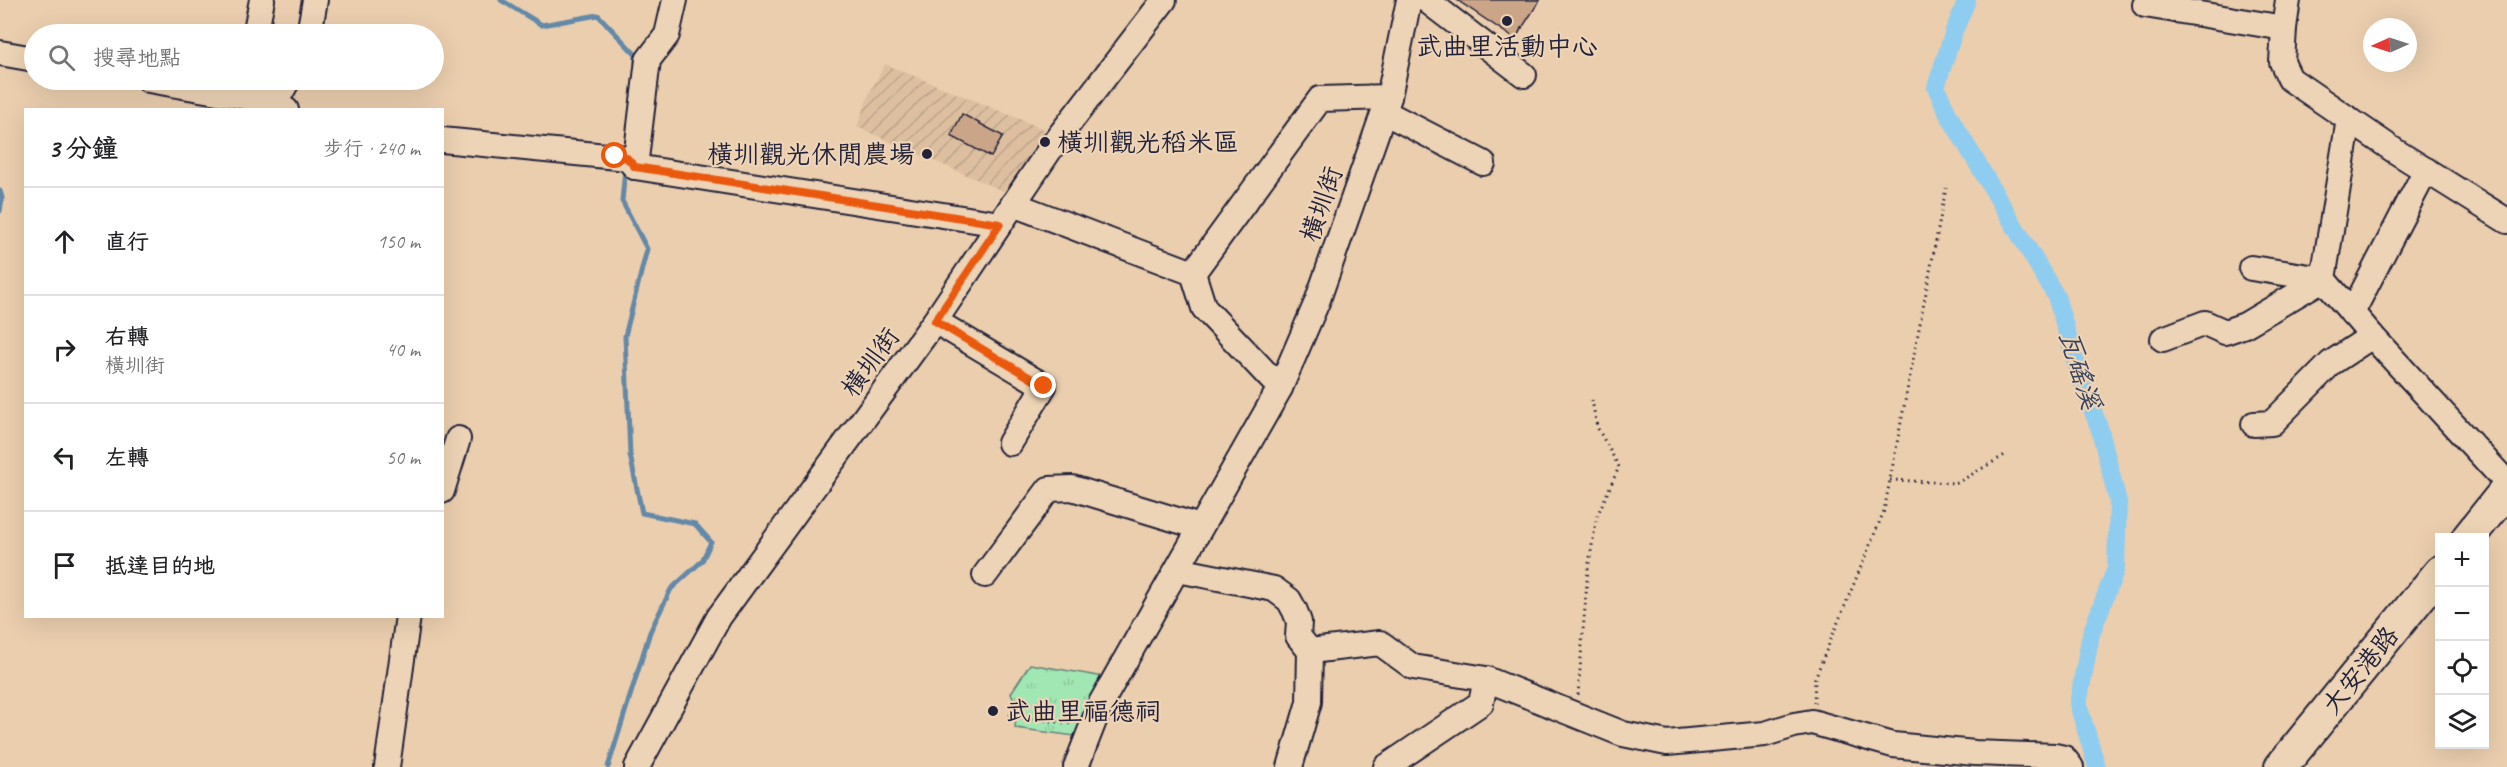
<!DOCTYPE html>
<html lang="zh-TW">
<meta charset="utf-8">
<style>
body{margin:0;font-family:Caveat,"LXGW WenKai TC",sans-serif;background:#f2f2f2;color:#202124}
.controls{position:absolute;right:18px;bottom:18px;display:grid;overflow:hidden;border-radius:0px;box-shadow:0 6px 24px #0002}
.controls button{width:54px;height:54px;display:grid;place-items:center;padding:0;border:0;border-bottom:2px solid #e0e0e0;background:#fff;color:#202124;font:30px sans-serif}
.compass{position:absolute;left:2363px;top:18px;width:54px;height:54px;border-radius:50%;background:#fff;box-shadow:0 6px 24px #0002;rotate:267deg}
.stop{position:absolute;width:18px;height:18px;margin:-14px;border:4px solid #ea580c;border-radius:50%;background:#fff}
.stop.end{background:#ea580c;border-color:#fff;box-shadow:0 2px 6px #0008}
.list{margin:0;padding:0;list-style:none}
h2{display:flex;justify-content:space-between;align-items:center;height:78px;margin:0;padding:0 24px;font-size:26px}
h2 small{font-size:20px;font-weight:400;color:#757577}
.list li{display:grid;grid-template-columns:39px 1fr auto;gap:18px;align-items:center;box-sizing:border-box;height:108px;padding:0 24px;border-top:2px solid #e0e0e0}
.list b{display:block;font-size:22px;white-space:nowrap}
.list p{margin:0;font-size:20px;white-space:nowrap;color:#757577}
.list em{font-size:20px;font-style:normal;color:#757577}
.icon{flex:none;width:33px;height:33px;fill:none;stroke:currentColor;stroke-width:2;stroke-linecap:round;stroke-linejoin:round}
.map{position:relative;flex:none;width:2507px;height:767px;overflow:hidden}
.search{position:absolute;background:#fff;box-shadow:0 6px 24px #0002;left:24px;top:24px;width:420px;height:66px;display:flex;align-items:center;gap:15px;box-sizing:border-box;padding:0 21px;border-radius:33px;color:#757577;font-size:22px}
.panel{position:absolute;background:#fff;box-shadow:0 6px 24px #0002;left:24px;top:108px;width:420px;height:510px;border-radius:0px}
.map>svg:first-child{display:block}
.industrial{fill:url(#industrial-furrows)}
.grass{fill:url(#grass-tufts);stroke:#628478;stroke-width:1.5}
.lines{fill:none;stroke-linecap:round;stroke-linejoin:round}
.stream{stroke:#6389a8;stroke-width:5}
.canal{stroke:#8fcdf0;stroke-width:18}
.building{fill:#cba587;stroke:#22223b;stroke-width:1.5}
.minor-casing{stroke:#22223b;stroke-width:28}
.major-casing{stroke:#22223b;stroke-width:36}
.path{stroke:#22223b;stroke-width:3;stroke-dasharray:1.5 4.5;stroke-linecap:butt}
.minor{stroke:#eed4b6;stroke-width:24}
.major{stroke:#eed4b6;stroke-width:32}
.route{stroke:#ea580c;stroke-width:8}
.poi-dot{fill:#22223b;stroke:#eed4b6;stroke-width:2}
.labels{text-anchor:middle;stroke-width:4.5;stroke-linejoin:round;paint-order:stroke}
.poi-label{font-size:26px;fill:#22223b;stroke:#eed4b6;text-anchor:start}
.street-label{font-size:26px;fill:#22223b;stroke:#eed4b6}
.water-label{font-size:27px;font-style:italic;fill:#38445f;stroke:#eed4b6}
</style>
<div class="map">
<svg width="2507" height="767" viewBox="0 0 2507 767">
<defs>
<pattern id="industrial-furrows" width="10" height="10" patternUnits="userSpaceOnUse" patternTransform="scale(1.5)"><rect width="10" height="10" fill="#ddbfa0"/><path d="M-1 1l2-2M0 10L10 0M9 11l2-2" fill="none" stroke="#bda48b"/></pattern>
<pattern id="grass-tufts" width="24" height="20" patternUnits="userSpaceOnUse" patternTransform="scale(1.5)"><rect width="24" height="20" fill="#a1e7b4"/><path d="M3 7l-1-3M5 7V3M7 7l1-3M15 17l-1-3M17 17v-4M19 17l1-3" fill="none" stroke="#8ac69c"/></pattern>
</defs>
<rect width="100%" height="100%" fill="#ebceae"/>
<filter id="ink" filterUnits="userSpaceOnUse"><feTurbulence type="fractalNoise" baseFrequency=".0167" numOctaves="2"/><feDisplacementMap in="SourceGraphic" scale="12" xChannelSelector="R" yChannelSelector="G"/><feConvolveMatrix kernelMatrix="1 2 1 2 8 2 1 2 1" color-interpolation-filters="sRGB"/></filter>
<g filter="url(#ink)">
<!-- industrial -->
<path class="industrial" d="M885,64l169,69 -42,62 -155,-68 12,-33z"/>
<!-- grass -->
<path class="grass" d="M1030,664l74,13 -29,59 -60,-8 2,-22 -6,-13z"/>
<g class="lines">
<!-- stream -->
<g class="stream">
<path d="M501,0l41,25 56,-10 38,40v9"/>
<path d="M0,191l2,7 -2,13"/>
<path d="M608,767l42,-135 21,-43 31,-28 9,-19 -16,-18 -53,-11 -12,-58 -5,-119 22,-87 -25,-48 3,-32"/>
</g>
<!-- canal -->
<path class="canal" d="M1967,0l-13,31 -18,56 12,27 108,182 22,75 22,59 18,72 -2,66 -25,66 -13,70 19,63"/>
</g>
<!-- building -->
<g class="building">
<path d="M1457,0h83l-25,39z"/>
<path d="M962,114l41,22 -12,21 -40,-21z"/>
</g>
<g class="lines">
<!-- minor casing -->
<g class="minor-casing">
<g id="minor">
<path d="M1426,0l98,75"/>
<path d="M2145,5l139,23 -2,34 8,17 105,72 112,70"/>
<path d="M2284,28l4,-28"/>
<path d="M256,30l6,-30"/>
<path d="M309,34l6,-34"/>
<path d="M0,53l34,6"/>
<path d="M149,80l125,22 12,8"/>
<path d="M271,110l17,-30"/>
<path d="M1384,112l99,51"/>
<path d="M442,140l185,18 8,9 365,57"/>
<path d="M635,167l13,-107 19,-25 8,-35"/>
<path d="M1013,204l180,69 11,35 76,80"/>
<path d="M2251,268l72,11 26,-160"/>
<path d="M1193,273l127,-174 69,-2"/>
<path d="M2352,313l74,-143"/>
<path d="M935,321l109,65 -34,57"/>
<path d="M2163,339l42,-16 20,9 20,-7 78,-46 49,57 135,147"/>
<path d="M2254,424l18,-1 59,-60 41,-27"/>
<path d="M442,491l16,-52"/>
<path d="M1178,570l96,19 15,11 6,11 4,11 -1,14 12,15 -1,51 -19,65"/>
<path d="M985,575l64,-86 23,-1 128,39"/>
<path d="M1310,651l70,-8 33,24 73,12 137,55 44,9 98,-9 29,-9 18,-3 81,23 82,8 80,3 9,2 7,9"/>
<path d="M387,767l21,-151"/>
<path d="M637,767l82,-150 216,-296 122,-182 107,-139"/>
<path d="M1076,767l25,-64 179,-315 37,-86 72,-205 20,-97"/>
<path d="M1386,767l95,-64 5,-24"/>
</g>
</g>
<!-- major casing -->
<g class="major-casing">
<g id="major">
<path d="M2468,538l39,-49"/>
<path d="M2281,767l159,-195"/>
</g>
</g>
<!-- path -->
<g class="path">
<path d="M1890,480l67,3 48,-28"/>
<path d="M1578,695l10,-126 9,-53 22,-49 -22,-40 -5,-27"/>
<path d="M1814,703l1,-25 69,-167 62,-323"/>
<path d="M1009,715l63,9"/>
</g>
<!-- minor -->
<use href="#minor" class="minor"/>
<!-- major -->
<use href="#major" class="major"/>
</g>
</g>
<g class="lines" filter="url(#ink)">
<!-- route -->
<path class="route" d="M615,156l12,2 8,9 365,57 -65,97 109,65"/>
</g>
<!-- markers -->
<g class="poi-dot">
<circle cx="1507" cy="21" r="6"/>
<circle cx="1045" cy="142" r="6"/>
<circle cx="927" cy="154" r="6"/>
<circle cx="993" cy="711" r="6"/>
</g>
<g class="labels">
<!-- poi labels -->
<g class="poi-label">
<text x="1507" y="55" text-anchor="middle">武曲里活動中心</text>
<text x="1057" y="151">橫圳觀光稻米區</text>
<text x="915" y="163" text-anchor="end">橫圳觀光休閒農場</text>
<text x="1005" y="720">武曲里福德祠</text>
</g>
<!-- street labels -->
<g class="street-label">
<text transform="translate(1321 204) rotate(-71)" y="9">橫圳街</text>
<text transform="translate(870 362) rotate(-54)" y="9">橫圳街</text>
<text transform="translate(2360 670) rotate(-51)" y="9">大安港路</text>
</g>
<!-- water labels -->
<g class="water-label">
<text transform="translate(2080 370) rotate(72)" y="9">瓦磘溪</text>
</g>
</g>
</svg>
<div class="controls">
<button>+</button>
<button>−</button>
<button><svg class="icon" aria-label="locate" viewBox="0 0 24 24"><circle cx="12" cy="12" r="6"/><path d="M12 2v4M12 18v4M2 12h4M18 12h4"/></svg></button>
<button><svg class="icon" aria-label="layers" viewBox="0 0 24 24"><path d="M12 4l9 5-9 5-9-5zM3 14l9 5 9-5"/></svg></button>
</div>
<svg class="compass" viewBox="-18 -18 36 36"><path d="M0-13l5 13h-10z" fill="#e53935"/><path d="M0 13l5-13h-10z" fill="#757577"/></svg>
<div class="stop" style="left:615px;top:156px"></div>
<div class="stop end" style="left:1044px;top:386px"></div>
<div class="search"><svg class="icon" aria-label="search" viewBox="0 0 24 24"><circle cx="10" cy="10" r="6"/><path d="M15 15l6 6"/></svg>搜尋地點</div>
<section class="panel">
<h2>3 分鐘<small>步行 · 240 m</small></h2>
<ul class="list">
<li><svg class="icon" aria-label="ahead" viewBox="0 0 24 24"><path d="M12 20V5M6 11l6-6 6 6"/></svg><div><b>直行</b></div><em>150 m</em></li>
<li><svg class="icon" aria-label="right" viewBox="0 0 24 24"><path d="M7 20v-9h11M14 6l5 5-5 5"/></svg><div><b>右轉</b><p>橫圳街</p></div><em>40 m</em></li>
<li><svg class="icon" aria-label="left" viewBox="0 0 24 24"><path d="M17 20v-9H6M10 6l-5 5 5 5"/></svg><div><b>左轉</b></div><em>50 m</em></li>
<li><svg class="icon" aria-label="arrive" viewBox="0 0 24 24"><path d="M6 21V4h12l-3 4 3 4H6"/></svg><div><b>抵達目的地</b></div></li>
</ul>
</section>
</div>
